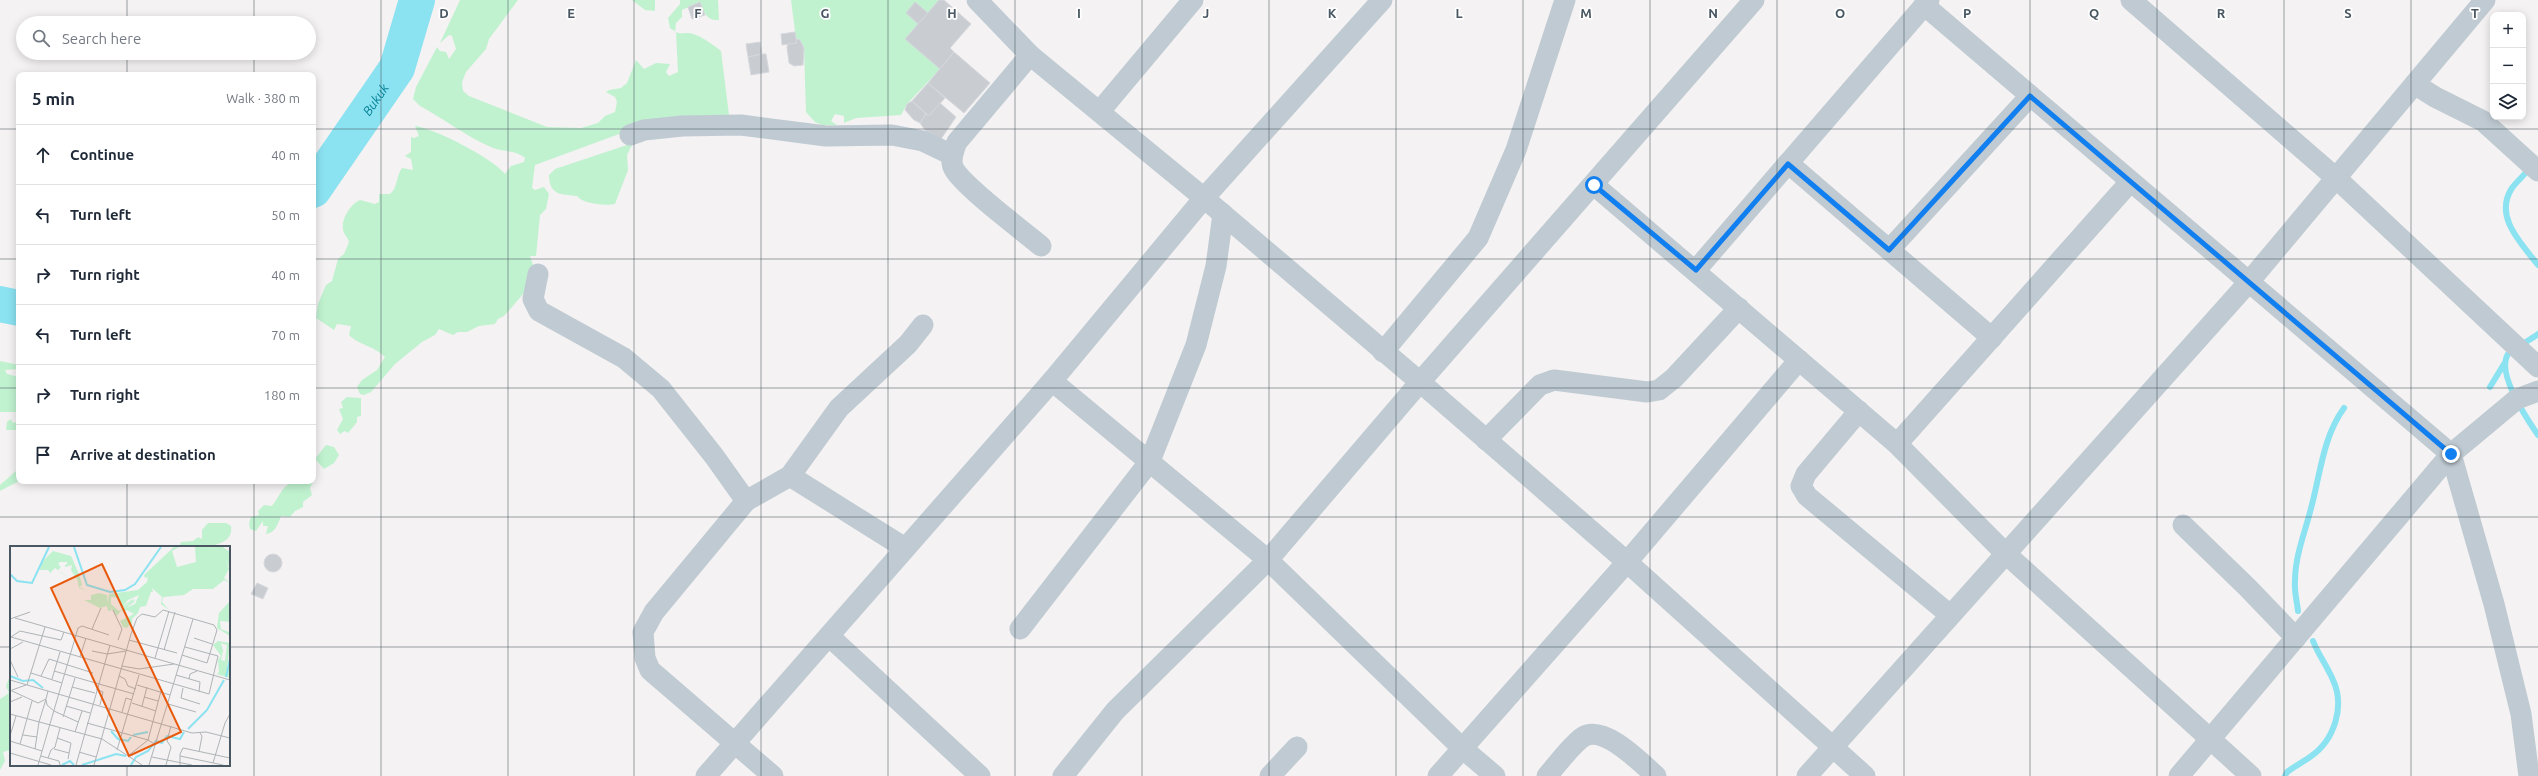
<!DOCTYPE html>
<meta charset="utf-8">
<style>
body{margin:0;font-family:Ubuntu,sans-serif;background:#f2f2f3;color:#1f2937}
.controls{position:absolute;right:12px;top:12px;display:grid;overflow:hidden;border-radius:8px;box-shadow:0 2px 10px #0003}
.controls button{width:36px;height:36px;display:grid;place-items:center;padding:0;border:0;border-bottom:1px solid #e0e1e3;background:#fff;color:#1f2937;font:20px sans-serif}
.stop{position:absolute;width:12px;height:12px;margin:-9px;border:3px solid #117fef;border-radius:50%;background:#fff}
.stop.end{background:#117fef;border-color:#fff;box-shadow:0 1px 4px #0008}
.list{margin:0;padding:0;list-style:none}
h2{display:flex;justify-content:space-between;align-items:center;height:52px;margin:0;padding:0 16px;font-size:17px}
h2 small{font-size:13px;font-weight:400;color:#747a83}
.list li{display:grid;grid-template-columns:26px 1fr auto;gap:12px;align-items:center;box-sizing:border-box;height:60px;padding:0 16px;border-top:1px solid #e0e1e3}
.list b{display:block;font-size:15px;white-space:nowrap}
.list em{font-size:13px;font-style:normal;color:#747a83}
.icon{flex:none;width:22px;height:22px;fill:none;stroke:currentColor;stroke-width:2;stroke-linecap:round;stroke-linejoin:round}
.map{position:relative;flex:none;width:2538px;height:776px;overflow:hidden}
.search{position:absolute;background:#fff;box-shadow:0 2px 10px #0003;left:16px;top:16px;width:300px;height:44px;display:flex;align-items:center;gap:10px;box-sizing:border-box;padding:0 14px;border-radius:22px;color:#747a83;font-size:15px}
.panel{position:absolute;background:#fff;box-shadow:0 2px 10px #0003;left:16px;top:72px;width:300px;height:412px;border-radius:8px}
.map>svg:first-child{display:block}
.green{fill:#c0f2d0}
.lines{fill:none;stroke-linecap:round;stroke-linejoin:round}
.stream{stroke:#8be2f1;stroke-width:6}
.river{stroke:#8be2f1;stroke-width:36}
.building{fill:#c9cdd2;stroke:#d6d8dd}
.minor{stroke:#bfcad2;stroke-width:21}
.route{stroke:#117fef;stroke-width:5}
.grid{fill:none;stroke:#485761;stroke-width:1;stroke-opacity:0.55}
.labels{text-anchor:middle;stroke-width:3.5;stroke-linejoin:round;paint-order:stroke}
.water-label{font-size:13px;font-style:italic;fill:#078096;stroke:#fff}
.inset-river{fill:none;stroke:#8be2f1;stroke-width:2}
.inset-road{fill:none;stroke:#afb4b8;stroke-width:1}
.view{fill:#e8590c;fill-opacity:0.15;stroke:#e8590c;stroke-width:2}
.inset-edge{fill:none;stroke:#485761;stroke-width:2}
.grid-label{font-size:13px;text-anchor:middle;font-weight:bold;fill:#485761;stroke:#fff;stroke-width:3.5;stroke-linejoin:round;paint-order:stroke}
</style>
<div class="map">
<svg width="2538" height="776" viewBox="0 0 2538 776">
<rect width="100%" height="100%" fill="#f4f2f2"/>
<!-- green -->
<g class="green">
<path d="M460,0h58l-29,39 -3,10 -20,23 -4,10 1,9 6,5 78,31 34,1 17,-5 7,-7 10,-4 2,-10 -2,-5 -9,-5 3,-2 12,-2 6,-5 9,-23 8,9 12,-6 14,1 -4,8 3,4 9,-4 -2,-40 -6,-4 -2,-10 12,-14v-4h38l1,20c-13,1 -15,-8 -19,-18l-18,8v7l-6,6 -1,9c6,2 7,1 13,1 9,0 26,12 33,18l8,64 -99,15 -95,35 -3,23 3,2 9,-3 5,7 -3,15 -6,6 -4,41h-6l3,9 -9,28 -20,23 -6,3 -3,5 -16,2 -12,6h-9l-5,3 -14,-6 -4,6 -13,7 -27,22 -24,28 -7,3 -4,-1 -3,-7 5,-7 15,-10 8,-13c-14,-13 -25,-11 -36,-22l2,-9 -14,-2 -3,6 -18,-12 2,-14 8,-19 6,-4 6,-22 6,-5 5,-12c-1,-4 -3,-5 -5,-9 -5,-11 6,-29 16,-33l15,4 4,-2v-8h11c8,-6 6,-19 12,-26l11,2 -2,-11 -6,-3 6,-4v-15l3,1 5,-2 -4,-10c19,2 79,33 90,48l6,-8 13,-4 1,-4c-9,-8 -21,-6 -32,-10 -26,-11 -49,-29 -73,-42l-7,-7 3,-12 21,-40 3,4 6,1 3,7 7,-10 -4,-13 -3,-1 -9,8z"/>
<path d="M632,0h23v11l-10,-1z"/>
<path d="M791,0h148l-11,13 -13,-10 -9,10 12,11 -12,15 34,30 -33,35 -6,11 -45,3 -12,5v-7l-9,-2 -4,7 6,4h-15l-7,-3 -9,-10 -2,-64 -4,-8 -4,-1z"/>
<path d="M633,143l-6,12 1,15 -13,34c-9,2 -32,0 -38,-8 -15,-2 -28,0 -28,-21l6,-6z"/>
<path d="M0,361l19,4v4l-14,1 2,4 12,3v35h-19z"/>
<path d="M347,397l14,1v18l-4,1v5l-9,11 -3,-2 -5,3 -3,-4 6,-11 -4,-10 4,-1 -2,-6z"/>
<path d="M11,419l2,4 6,-2 -1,14 -2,-5h-10l1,-8z"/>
<path d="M326,445l8,2 5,8 -5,8 -10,6 -9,-10z"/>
<path d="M16,471l3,10 -19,10v-6z"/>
<path d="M295,481l18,1 -3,6 2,7 -9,7v5l-8,4 -5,6 -9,-1c-3,8 -6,17 -15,18l2,-8h-5v-5l-7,10 -6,-2 -1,-6 2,-6 8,-2 -1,-4 6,-6 8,1c9,-11 9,-20 23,-25z"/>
<path d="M208,523h18l5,3c4,24 -37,21 -52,21l2,-5 12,-1 5,-4 4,2v-9z"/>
<path d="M11,673v77l-8,2 2,9 -5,9v-71l9,-6 -3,-7z"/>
</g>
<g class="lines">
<!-- stream -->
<g class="stream">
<path d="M2530,167c-5,8 -13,14 -18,21 -19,29 10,56 26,77"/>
<path d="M2538,334c-5,4 -29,18 -30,20 -12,19 19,65 30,81"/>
<path d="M2490,387l14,-23"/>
<path d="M2298,611c-1,-10 -4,-20 -3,-30 0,-24 9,-46 15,-69 10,-34 12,-74 34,-104"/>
<path d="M2285,776l2,-4c8,-6 16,-10 23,-15 25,-17 35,-51 23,-77 -6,-14 -15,-26 -20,-39"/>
</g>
<!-- river -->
<g class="river">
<path id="s1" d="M313,190l84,-122 20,-68"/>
<path d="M0,304l19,4"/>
</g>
</g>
<!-- building -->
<g class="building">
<path d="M939,0h5l27,24 -21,24 4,4 -14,17 -35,-30z"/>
<path d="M700,2l5,13 -13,4 -4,-12z"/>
<path d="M915,2l13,11 -10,11 -12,-11z"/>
<path d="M795,32l2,11 -15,2 -1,-11z"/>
<path d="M796,39l4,1 4,8 -1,17 -9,1 -5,-3 -2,-16 1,-3 9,-1z"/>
<path d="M760,42l2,12 -14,3 -2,-13z"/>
<path d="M954,52l36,31 -26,30 -36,-30z"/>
<path d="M762,54h4l3,18 -18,3 -3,-18z"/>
<path d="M928,83l17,15 -16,18 -17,-15z"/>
<path d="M912,101l14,13 -6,9 -6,-3 -9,-10 2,-6z"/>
<path d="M940,103l16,14 -15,22 -16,-9 -5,-7 6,-9 3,2z"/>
<circle cx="273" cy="563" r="9"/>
<path d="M257,583l11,5 -5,11 -12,-5z"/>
</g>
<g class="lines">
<!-- minor -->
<g class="minor">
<path d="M977,0l53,55 174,143 216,184 207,180 238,214"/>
<path d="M2131,0l205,178 202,189"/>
<path d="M1924,5l527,449 43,150 27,110 8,62"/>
<path d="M1030,55l-73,87c-3,8 -8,18 -3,27 10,18 68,61 87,77"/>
<path d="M2416,85l19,12 48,24 55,50"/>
<path d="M1100,111l93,-111"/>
<path d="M630,135l14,-5 38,-4 59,-1 85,11 66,-1 31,6 29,14"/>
<path d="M1788,163l204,175"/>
<path d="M1594,185l303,259 108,109 246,223"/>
<path d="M1889,250l141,-154"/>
<path d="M1696,270l233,-270"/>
<path d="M538,274l-5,25 6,12 85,47 37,31 53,67 32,45"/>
<path d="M1383,352l95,-114 38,-88 49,-150"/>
<path d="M1052,381l216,179 194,188 33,28"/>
<path d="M1859,411l-53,63 -5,12 6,10 143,119"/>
<path d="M1486,440l54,-55 14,-5 93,12 12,-2 15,-12 65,-70"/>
<path d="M1897,444l233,-262"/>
<path d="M790,476l115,72"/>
<path d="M2183,525l65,63 48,50"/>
<path d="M1020,629l130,-168 46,-116 20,-79 7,-52"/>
<path d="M829,636l151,140"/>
<path d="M706,776l346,-395 152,-183 178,-198"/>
<path d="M773,776l-123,-106 -5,-12 -2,-26 11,-20 92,-111 44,-25 49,-68 69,-64 15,-19"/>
<path d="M1063,776l52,-65 153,-151 152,-178 334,-382"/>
<path d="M1270,776l27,-29"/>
<path d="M1438,776l189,-214 172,-202"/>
<path d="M1547,776c10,-11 24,-31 36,-39 21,-13 58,26 73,39"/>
<path d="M1807,776l441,-493 237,-283"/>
<path d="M2179,776l272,-322 66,-55 21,-8"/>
</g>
</g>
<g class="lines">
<!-- route -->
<path class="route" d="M1594,185l102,85 92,-106 101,86 141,-154 421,358"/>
</g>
<!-- grid -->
<path class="grid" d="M127,0v23M254,0v23M381,0v776M508,0v776M634,0v776M761,0v776M888,0v776M1015,0v776M1142,0v776M1269,0v776M1396,0v776M1523,0v776M1650,0v776M1777,0v776M1904,0v776M2030,0v776M2157,0v776M2284,0v776M2411,0v776M127,53v22M254,53v22M0,129h19M313,129h2225M0,259h19M313,259h2225M0,388h19M313,388h2225M127,481v66M254,481v295M0,517h2538M0,647h11M229,647h2309M127,765v11"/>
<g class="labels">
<!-- water labels -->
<g class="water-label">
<text dy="5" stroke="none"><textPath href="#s1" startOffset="110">Bukuk</textPath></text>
</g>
</g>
<!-- overview -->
<g transform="translate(10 546)">
<rect width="220" height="220" fill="#f4f2f2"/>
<path d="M164,1h5l-7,4 5,16 19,-5 -1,-15h28l7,5v17l-4,-9 3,9 -5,9 6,5 -6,-3 -11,9h-20l-9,6 -21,2 -1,5 7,8 -8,-6 1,-7 -10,-9 1,4h-2l-5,14 -6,1 -2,6 -6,6v7l-2,-2 -3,4 -4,-1 -3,-6 14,-7 -7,-4 -4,2 -1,-3 -5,7 -9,-12 4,6 -4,1 -1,-5 -7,2 -16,-8h7v-5l8,-2 8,2 1,8 1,-9 29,-4 9,-8 1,-5 -3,1 -1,-3zM129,49l-4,9 -9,4 8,-6 1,-3 -16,12 -8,-7v-7l8,1 3,10 10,-7 1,-2 -10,7 5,-6zM43,5l18,5 8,18 3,11 -3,2 8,4 -8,-3 -2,-10 -5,2 -17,-12 -5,5 -2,-3h-8l2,-8zM50,16h7v2l-2,1v2l7,-2 -1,5 5,8 -4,2 -12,-8 -2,-2 3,-3 -3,-3zM220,55v21l-10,-1 1,8 8,3 1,4 -13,-8 2,-15zM208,95l12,2 -3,26 3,-8v17l-13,-4 2,-2 -1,-12 3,-4 -8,-11zM211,97l6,2 -2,16 -4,-1 2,-9 1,3z" fill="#c0f2d0" fill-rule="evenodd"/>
<path class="inset-river" d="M64,1l13,38 23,7 15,-2 10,-6 26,-37M0,28l7,7 15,2 17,-36M0,130l13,5 10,-1 10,8M216,131l4,-18M178,183l19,-19 17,-30M101,185l7,8 10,2 3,-4M123,189l15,-3M52,219l8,-4 4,4M72,219l34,-11 10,2M121,219l5,-8 12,-6 8,-10 6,2 5,-7 13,3 4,-7"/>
<path class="inset-road" d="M103,64l9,19 -4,11M5,72l215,62M0,73l20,-7M82,83l9,-21M54,86l-3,8 -41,-9 -9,6 198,57 9,-38 -33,-9M184,92l18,6M119,94l48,13M0,103l13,-7M154,104l11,-38M82,105l15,3 19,-3M70,111l6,-19M145,112l14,-47M0,114l8,17M112,120l17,3 35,-5M44,125l80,23M21,127l31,10M166,129l24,7 -1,10M31,130l8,-17 44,14M109,130l6,3 3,7 8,3M42,133l8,-27M179,133l1,-5 7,-3M0,134l182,53 14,-1 24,6M17,139l18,-58M127,139l33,10M62,141l23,6M173,142l-2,10 19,6M86,143l7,3 -3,13M0,144l28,13 8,-4 2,-8M2,144l14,-5M134,151l14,4M36,154l1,5 7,6 24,11M0,156l12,-5M122,157l24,8M158,158l28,8M56,160l24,7M132,160l5,-19M112,166l4,-14 6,2M0,168l92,25 40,26M53,171l12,-39M77,177l61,17 8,5M65,186l7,-21M13,189l14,2M0,190l6,-20M47,192l14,5 -3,16M0,195l32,10M10,198l12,-43M25,203l4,-27 7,-23M44,203l15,4M107,204l22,-75M69,206l17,5M189,206l3,-16 -2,-3M0,207l41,12M31,210l18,5 1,4M118,210l20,-16 13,-49M170,210l43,9M142,211l40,8M38,212l3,-8 4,-3 5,-19M203,217l12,-40 5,-9M28,219l40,-137 4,-2 27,9M66,219l34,-120M84,219l37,-131 6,-16 5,-4 13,3 8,-7 51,15 3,5 -10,33 -25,-8M139,219l44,-146M156,219l5,-18 -4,-6 4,-15M170,219v-11l3,-6 47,10"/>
<path class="view" d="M92,18l79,168 -52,24 -78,-168z"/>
<rect width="220" height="220" class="inset-edge"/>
</g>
<g class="grid-label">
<text x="444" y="18">D</text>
<text x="571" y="18">E</text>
<text x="698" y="18">F</text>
<text x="825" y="18">G</text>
<text x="952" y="18">H</text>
<text x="1079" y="18">I</text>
<text x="1206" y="18">J</text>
<text x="1332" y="18">K</text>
<text x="1459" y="18">L</text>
<text x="1586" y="18">M</text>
<text x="1713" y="18">N</text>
<text x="1840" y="18">O</text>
<text x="1967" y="18">P</text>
<text x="2094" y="18">Q</text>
<text x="2221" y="18">R</text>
<text x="2348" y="18">S</text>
<text x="2475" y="18">T</text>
</g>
</svg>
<div class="controls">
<button>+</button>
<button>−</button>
<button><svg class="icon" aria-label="layers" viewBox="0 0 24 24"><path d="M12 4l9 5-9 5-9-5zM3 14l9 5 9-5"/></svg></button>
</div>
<div class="stop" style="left:1594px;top:185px"></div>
<div class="stop end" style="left:2451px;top:454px"></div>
<div class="search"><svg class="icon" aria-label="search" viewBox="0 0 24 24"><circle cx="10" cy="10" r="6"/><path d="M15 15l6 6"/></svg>Search here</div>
<section class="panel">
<h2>5 min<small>Walk · 380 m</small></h2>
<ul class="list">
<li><svg class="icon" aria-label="ahead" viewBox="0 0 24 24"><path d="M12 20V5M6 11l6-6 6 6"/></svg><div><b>Continue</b></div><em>40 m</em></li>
<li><svg class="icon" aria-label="left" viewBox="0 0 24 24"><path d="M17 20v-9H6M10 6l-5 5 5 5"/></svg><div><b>Turn left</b></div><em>50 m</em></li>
<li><svg class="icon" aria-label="right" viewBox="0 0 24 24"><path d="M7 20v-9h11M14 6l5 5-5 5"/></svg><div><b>Turn right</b></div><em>40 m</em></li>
<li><svg class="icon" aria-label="left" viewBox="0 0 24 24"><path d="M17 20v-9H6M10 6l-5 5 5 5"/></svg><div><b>Turn left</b></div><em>70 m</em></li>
<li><svg class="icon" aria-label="right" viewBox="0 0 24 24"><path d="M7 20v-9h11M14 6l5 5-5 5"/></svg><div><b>Turn right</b></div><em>180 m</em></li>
<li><svg class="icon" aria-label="arrive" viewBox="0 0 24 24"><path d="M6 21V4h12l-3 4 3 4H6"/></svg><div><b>Arrive at destination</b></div></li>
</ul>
</section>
</div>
